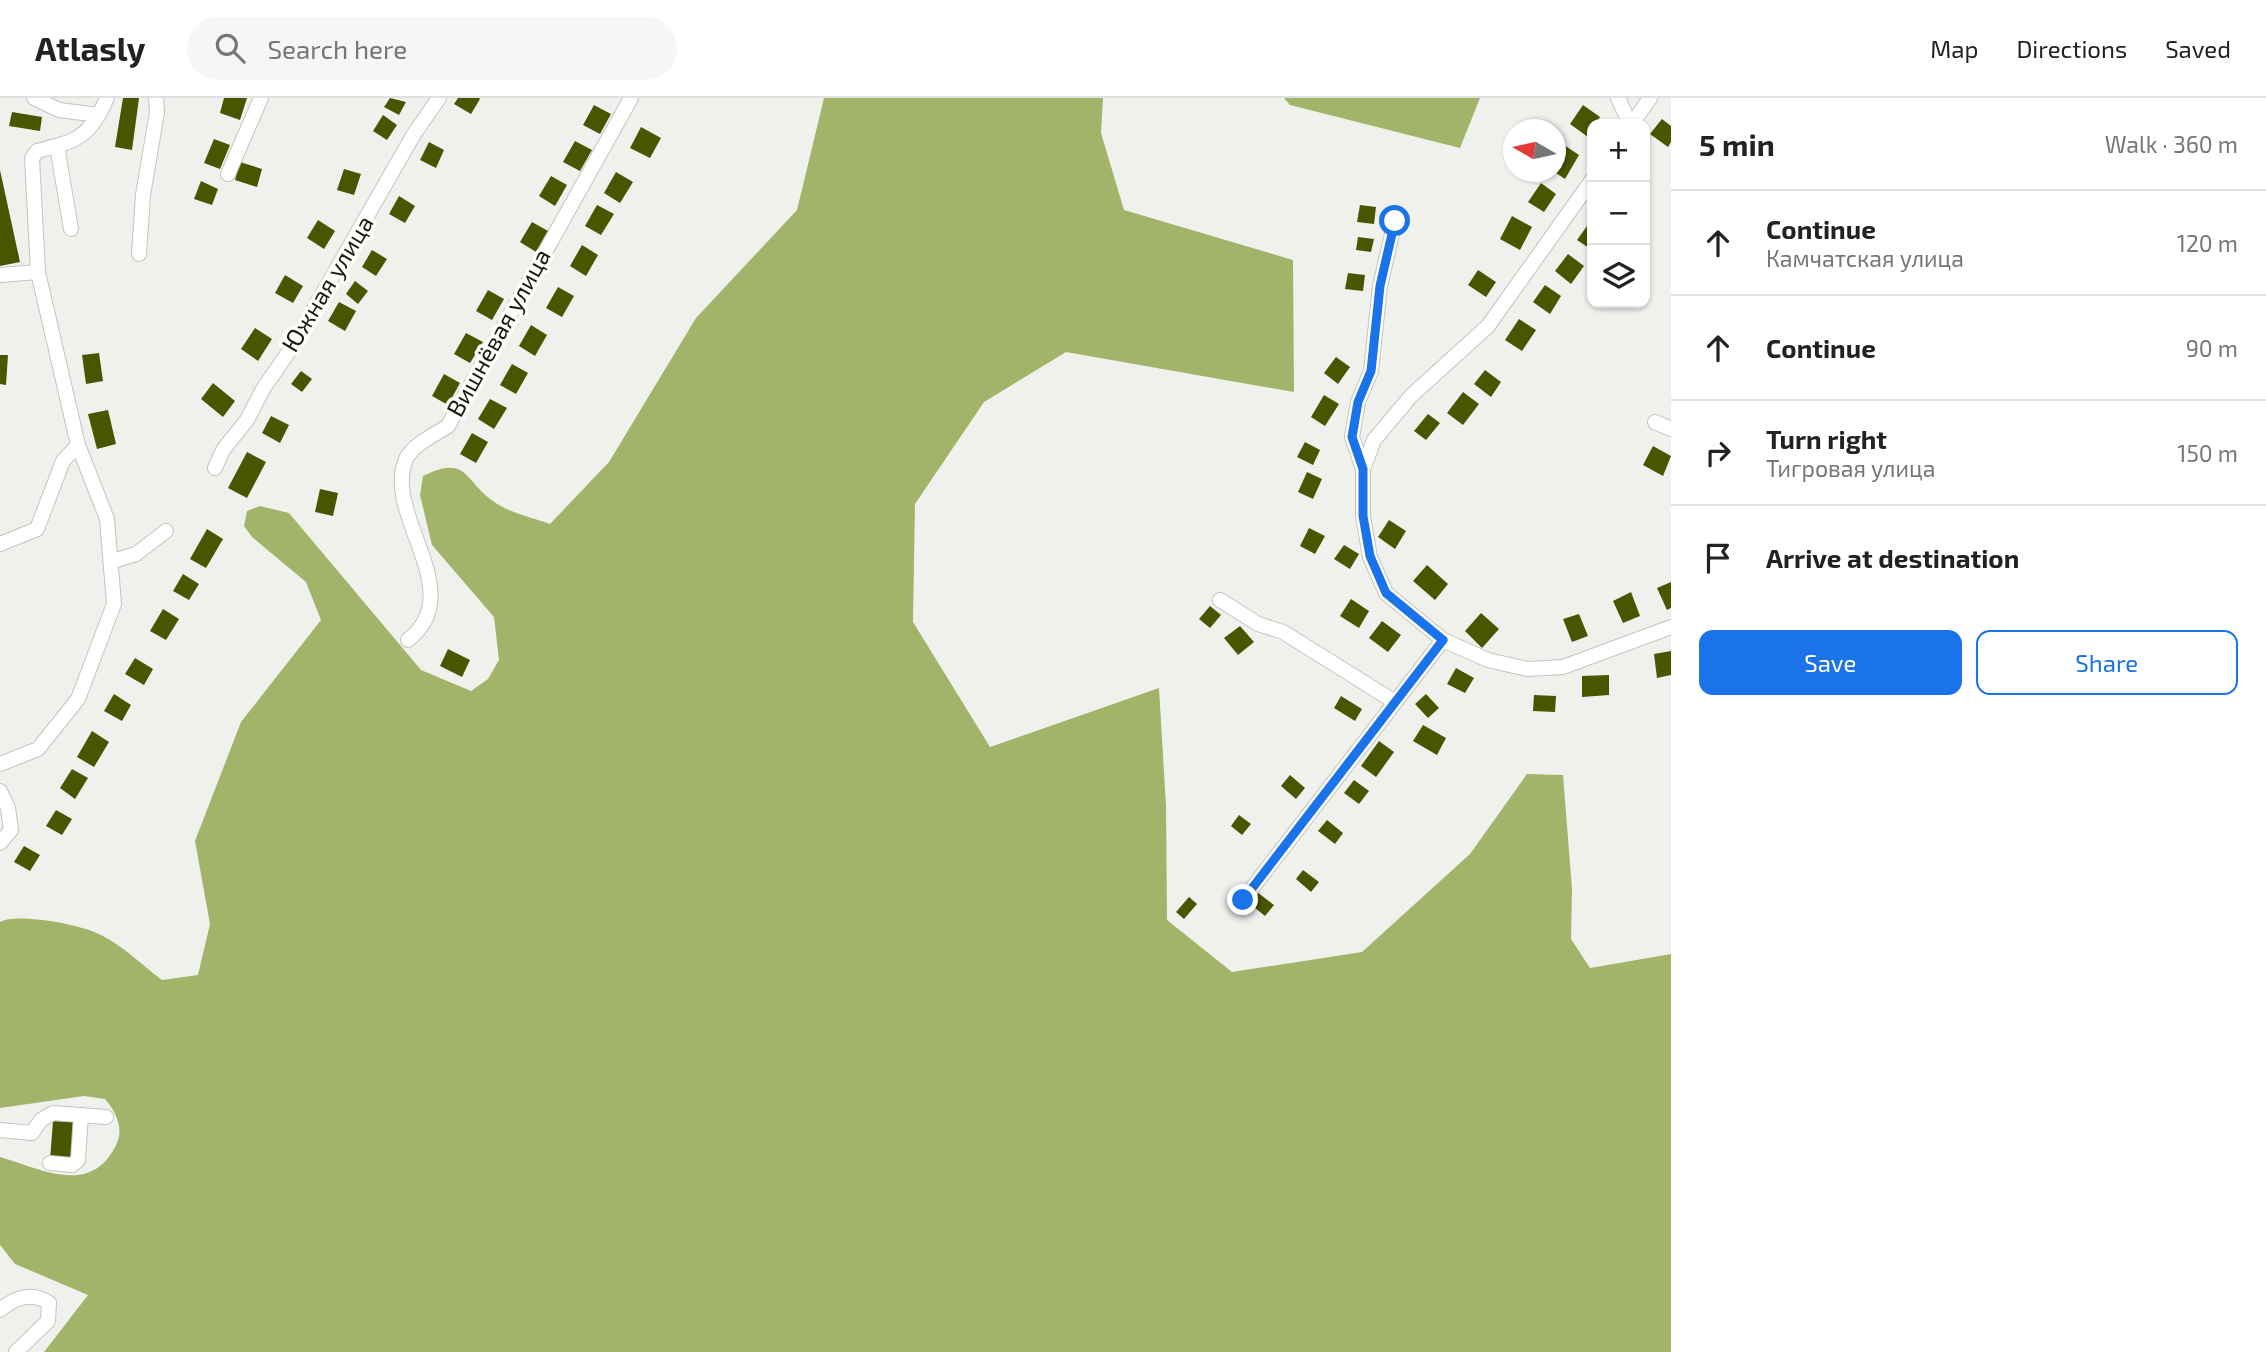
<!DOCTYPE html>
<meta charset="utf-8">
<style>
body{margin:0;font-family:"Exo 2",sans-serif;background:#f6f6f6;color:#222}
.controls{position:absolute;right:21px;top:21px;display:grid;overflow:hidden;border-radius:14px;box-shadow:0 2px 5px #0004}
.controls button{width:63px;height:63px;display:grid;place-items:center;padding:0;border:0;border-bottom:2px solid #e0e0e0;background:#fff;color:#222;font:35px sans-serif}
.compass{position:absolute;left:1503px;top:21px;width:63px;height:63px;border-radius:50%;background:#fff;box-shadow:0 2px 5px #0004;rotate:279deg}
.stop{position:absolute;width:21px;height:21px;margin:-16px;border:5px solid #1a73e8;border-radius:50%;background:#fff}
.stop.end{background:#1a73e8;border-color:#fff;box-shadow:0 2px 7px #0008}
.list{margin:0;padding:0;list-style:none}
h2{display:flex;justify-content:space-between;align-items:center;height:91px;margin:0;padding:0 28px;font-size:30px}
h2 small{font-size:23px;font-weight:400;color:#767676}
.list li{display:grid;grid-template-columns:46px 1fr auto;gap:21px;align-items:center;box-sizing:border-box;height:105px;padding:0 28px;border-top:2px solid #e0e0e0}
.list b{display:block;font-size:26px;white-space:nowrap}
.list p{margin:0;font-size:23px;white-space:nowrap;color:#767676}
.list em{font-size:23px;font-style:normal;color:#767676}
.actions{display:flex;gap:14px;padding:21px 28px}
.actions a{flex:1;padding:16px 0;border:2px solid #1a73e8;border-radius:14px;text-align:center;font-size:24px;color:#1a73e8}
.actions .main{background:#1a73e8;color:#fff}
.icon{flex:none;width:38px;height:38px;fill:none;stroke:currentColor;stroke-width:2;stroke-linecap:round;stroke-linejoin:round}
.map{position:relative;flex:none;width:1671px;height:1254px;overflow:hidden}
header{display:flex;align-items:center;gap:42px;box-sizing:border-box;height:98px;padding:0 35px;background:#fff;border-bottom:2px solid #e0e0e0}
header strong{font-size:33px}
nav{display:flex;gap:38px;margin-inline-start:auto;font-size:24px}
.search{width:490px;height:63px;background:#f6f6f6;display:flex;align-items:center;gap:18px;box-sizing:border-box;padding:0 24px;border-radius:38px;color:#767676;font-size:26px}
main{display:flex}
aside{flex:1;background:#fff}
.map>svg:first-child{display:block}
.forest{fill:#a2b469}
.building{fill:#485600}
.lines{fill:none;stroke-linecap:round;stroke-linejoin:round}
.minor-casing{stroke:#c3c4bf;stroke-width:16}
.minor{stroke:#fff;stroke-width:14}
.route{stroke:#1a73e8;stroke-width:9}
.labels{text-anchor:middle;stroke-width:7;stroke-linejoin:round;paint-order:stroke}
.street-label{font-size:24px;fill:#181917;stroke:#fdfffa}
</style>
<header>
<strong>Atlasly</strong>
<div class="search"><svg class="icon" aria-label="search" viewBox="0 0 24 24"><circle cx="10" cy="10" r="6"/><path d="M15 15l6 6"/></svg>Search here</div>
<nav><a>Map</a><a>Directions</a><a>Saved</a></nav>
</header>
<main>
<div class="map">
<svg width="1671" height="1254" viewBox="0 0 1671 1254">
<rect width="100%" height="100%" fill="#f0f1ed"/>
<!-- forest -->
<g class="forest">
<path d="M824,0h279l-2,35 23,77 169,50 1,132 -228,-40 -82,50 -69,102 -2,118 77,125 169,-59 7,118 1,114 65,52 130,-20 108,-98 57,-80 36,1 9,114 -1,50 19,29 81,-14v398h-1627l44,-57 -73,-31 -15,-19v-88c44,13 92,40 117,-14 7,-15 -2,-33 -12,-44l-21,-3 -84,12v-186c16,-10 84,3 101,13 22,11 41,30 61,45l36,-5 12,-51 -15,-83 46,-119 80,-102 -15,-38 -54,-45 -8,-11 3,-15 13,-5 29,7 132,157 50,21 17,-12 11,-19 -5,-43 -62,-72 -12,-50 3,-19c45,-22 41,5 70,25 14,11 40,17 57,23l59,-62 87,-144 101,-108z"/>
<path d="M1284,0h196l-20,50 -170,-43z"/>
</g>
<!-- building -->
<g class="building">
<path d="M123,0h16l-7,52 -17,-3z"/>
<path d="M224,0h23l-7,22 -20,-7z"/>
<path d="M390,0l16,4 -7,13 -15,-8z"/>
<path d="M458,0h21l1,1 -9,15 -17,-10z"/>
<path d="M594,7l17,9 -11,20 -17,-9z"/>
<path d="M1583,7l17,12 -4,7h-4l-4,13 -18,-13z"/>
<path d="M12,14l30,5 -2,14 -31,-5z"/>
<path d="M383,17l14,10 -10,15 -14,-9z"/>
<path d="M1662,21l9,7v16l-3,5 -18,-13z"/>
<path d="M641,29l20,11 -11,20 -20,-10z"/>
<path d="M214,41l16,6 -10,24 -16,-6z"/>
<path d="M575,43l17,9 -12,21 -17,-9z"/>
<path d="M429,44l15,8 -8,18 -16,-8z"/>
<path d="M1564,47l15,10 -14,24 -9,-6v-13z"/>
<path d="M240,64l22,7 -5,18 -22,-7z"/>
<path d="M344,71l17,5 -7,21 -17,-5z"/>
<path d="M0,72l20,92 -20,4z"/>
<path d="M616,74l17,10 -13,21 -16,-10z"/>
<path d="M551,78l16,9 -12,21 -16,-10z"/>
<path d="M201,83l17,8 -6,16 -18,-6z"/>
<path d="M1541,85l15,11 -12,18 -16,-10z"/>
<path d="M399,98l16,10 -10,17 -16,-9z"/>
<path d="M597,107l17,9 -13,21 -16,-9z"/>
<path d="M1360,107l16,2 -2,17 -17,-2z"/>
<path d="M1512,118l20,11 -12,23 -20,-11z"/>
<path d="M1592,121v31l-15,-10z"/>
<path d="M318,122l17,11 -11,18 -17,-11z"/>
<path d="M532,124l16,9 -12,21 -16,-10z"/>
<path d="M1358,139l16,2 -3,13 -15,-2z"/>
<path d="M582,147l16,10 -12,21 -16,-10z"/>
<path d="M372,152l15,9 -11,17 -14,-9z"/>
<path d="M1568,156l16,12 -13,18 -16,-13z"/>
<path d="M1478,172l18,12 -10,15 -18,-12z"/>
<path d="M1348,175l17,2 -2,16 -18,-2z"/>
<path d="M285,177l18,11 -10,17 -18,-10z"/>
<path d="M355,183l13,10 -10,13 -12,-10z"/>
<path d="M1545,187l16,11 -11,18 -17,-12z"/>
<path d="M558,189l16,9 -12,21 -16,-9z"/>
<path d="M488,192l16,9 -12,21 -16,-9z"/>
<path d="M339,204l17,9 -11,20 -17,-10z"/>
<path d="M1519,221l17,11 -14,21 -17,-11z"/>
<path d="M531,227l16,10 -12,21 -16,-10z"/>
<path d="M255,230l17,11 -14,22 -17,-12z"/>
<path d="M466,235l17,9 -13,21 -16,-9z"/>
<path d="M99,255l4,28 -17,3 -4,-29z"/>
<path d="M0,257h8l-2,30 -6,-1z"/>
<path d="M1336,259l14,10 -12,17 -14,-11z"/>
<path d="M512,266l16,9 -12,21 -16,-9z"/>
<path d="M1485,272l16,12 -10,15 -17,-13z"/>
<path d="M301,273l11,8 -10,13 -11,-8z"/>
<path d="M444,276l16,9 -12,22 -16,-9z"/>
<path d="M213,285l22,18 -12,16 -22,-18z"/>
<path d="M1463,294l16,12 -16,21 -16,-12z"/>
<path d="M1324,297l15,9 -14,22 -14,-9z"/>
<path d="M490,301l17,9 -13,21 -16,-10z"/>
<path d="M108,312l8,34 -19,5 -9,-35z"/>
<path d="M1428,316l12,9 -14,17 -12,-9z"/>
<path d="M271,318l18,9 -9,18 -18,-10z"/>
<path d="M472,335l16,9 -12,21 -16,-9z"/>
<path d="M1305,344l15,8 -7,15 -16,-8z"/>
<path d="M1653,348l18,10 -8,20 -20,-11z"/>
<path d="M247,354l19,10 -19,36 -19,-10z"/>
<path d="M1307,374l15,7 -9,20 -15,-7z"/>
<path d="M320,391l18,4 -5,23 -18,-4z"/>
<path d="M1389,422l17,11 -11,18 -17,-12z"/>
<path d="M1309,430l16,8 -10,18 -15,-8z"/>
<path d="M207,431l16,10 -17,29 -16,-9z"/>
<path d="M1344,447l15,9 -9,15 -16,-10z"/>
<path d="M1427,467l21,19 -13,16 -22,-19z"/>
<path d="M183,476l16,10 -10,16 -16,-9z"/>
<path d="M1671,484v26l-4,2 -10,-22z"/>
<path d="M1631,494l9,24 -17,7 -10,-22z"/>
<path d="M1351,501l18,12 -10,17 -19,-12z"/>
<path d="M1210,508l11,9 -11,13 -11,-9z"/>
<path d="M163,511l16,10 -13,21 -16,-9z"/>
<path d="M1481,515l18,16 -17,19 -17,-17z"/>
<path d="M1579,516l9,22 -16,6 -9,-23z"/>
<path d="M1382,523l19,14 -13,17 -19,-14z"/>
<path d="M1240,528l14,16 -16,13 -14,-17z"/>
<path d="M448,551l22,11 -8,17 -22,-11z"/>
<path d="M1671,553v24l-14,3 -3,-24z"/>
<path d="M135,560l18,11 -9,16 -19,-11z"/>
<path d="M1456,570l18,10 -9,15 -18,-9z"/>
<path d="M1609,577v20l-27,2v-21z"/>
<path d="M114,596l17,11 -9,16 -18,-10z"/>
<path d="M1426,596l13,14 -11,10 -13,-14z"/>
<path d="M1534,597l22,1 -1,16 -22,-1z"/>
<path d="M1341,598l21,13 -7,12 -21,-13z"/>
<path d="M1423,627l23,13 -9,17 -24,-14z"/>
<path d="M92,633l17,11 -15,25 -17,-10z"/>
<path d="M1379,643l15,11 -18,25 -15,-11z"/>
<path d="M72,671l16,9 -13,21 -15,-11z"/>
<path d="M1290,677l15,13 -9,11 -15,-13z"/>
<path d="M1354,682l15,11 -10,13 -15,-11z"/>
<path d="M56,712l16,9 -10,16 -16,-9z"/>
<path d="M1239,717l12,9 -9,11 -11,-9z"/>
<path d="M1327,722l16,13 -8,11 -17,-13z"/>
<path d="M24,748l16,9 -10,16 -16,-9z"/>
<path d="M1303,772l16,12 -8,10 -15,-13z"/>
<path d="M1257,794l17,13 -9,11 -16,-13z"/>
<path d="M1189,799l8,7 -13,15 -8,-7z"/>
<path d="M53,1023l20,1 -2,38h-21z"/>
</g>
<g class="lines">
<!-- minor casing -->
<g class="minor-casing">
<g id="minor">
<path d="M34,0l25,12 40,5"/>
<path d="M1618,0l12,26"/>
<path d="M1632,26l18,-26"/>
<path d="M57,48l14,83"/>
<path d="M228,76l33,-76"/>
<path d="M1592,82l-104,146 -77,70 -37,44 -11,29v47l7,41 16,36 57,47 45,20 39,9 36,-2 108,-40"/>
<path d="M139,156l4,-59 14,-83 -1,-14"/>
<path d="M0,177l38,-3"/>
<path d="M1655,324l16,7"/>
<path d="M215,370l8,-18 24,-30 16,-31 29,-42 122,-213 25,-36"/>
<path d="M1363,371l-11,-32 6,-35 13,-31 9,-85 15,-65"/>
<path d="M0,446l37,-15 26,-68 15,-16"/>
<path d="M113,463l23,-7 30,-23"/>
<path d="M1220,502l38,24 25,8 112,70"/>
<path d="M408,542c62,-48 -26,-125 -2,-181 6,-14 30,-25 42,-33l183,-328"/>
<path d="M0,666l38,-15 40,-50 36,-95 -7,-85 -29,-74 -40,-173 -6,-114 5,-7c40,-10 52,-13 70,-53"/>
<path d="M0,693l8,17 3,22 -11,13"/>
<path d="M1243,802l200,-260"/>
<path d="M0,1032l32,3 9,-13 12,-7 53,4"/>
<path d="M50,1065l22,2 6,-5 3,-45"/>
<path d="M0,1212c14,-12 32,-19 49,-7l-1,18 -32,31"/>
</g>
</g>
<!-- minor -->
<use href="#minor" class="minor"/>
</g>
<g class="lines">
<!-- route -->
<path class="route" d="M1243,802l200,-260 -57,-47 -16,-37 -7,-40v-47l-11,-32 6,-35 13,-31 9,-85 15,-65"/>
</g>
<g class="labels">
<!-- street labels -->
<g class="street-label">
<text transform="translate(328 186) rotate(-59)" y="8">Южная улица</text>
<text transform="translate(499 235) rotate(-61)" y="8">Вишнёвая улица</text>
</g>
</g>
</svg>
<div class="controls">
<button>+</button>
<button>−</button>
<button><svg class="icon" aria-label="layers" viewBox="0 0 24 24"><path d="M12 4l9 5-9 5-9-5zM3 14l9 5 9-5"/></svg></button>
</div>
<svg class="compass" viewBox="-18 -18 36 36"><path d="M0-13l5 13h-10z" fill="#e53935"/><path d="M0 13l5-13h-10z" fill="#767676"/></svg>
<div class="stop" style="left:1395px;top:123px"></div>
<div class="stop end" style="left:1243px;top:802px"></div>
</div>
<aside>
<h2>5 min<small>Walk · 360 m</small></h2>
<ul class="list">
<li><svg class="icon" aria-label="ahead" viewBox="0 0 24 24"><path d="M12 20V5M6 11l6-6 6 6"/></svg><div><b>Continue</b><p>Камчатская улица</p></div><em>120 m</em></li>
<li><svg class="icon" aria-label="ahead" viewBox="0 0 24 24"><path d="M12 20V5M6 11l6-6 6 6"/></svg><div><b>Continue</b></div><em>90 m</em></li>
<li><svg class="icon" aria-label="right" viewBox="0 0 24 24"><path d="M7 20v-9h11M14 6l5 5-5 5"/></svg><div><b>Turn right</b><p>Тигровая улица</p></div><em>150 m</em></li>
<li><svg class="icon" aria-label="arrive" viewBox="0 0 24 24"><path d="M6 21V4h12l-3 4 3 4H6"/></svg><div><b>Arrive at destination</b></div></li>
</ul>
<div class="actions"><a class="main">Save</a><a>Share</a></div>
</aside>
</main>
